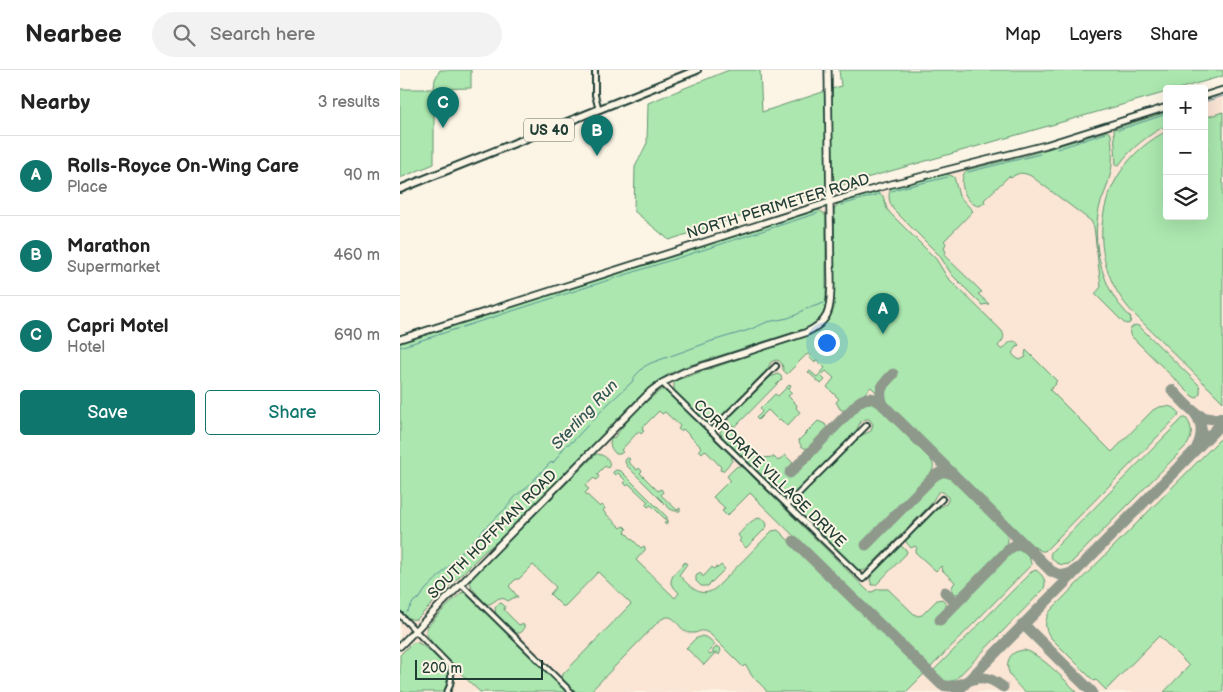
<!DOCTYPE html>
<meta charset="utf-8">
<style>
body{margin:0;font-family:"Balsamiq Sans",sans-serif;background:#f2f2f2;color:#222}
.controls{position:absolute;right:15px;top:15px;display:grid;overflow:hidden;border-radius:5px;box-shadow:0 5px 20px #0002}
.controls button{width:45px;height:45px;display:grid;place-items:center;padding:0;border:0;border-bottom:1px solid #e0e0e0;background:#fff;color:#222;font:25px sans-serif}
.scale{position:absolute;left:15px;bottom:12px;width:128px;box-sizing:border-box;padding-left:5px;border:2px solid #1f3d34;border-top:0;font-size:14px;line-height:18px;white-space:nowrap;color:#1f3d34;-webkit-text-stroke:4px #fcf5e5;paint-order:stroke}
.you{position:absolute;left:426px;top:272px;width:18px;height:18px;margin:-12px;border:4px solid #fff;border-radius:50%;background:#1a73e8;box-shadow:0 0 0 8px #1a73e833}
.badge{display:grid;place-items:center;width:32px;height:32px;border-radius:50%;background:#0f766e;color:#fff;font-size:16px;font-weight:700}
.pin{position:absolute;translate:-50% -41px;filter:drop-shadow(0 1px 2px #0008)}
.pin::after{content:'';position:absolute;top:26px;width:18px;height:15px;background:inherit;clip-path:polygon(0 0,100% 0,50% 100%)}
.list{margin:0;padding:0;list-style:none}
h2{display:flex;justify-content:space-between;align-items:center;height:65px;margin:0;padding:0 20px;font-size:21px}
h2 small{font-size:16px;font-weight:400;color:#767676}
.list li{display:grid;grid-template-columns:32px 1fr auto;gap:15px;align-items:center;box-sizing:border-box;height:80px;padding:0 20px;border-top:1px solid #e0e0e0}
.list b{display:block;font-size:19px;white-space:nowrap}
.list p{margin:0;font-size:16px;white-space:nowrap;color:#767676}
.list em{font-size:16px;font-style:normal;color:#767676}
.actions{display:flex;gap:10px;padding:15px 20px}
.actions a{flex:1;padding:11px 0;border:1px solid #0f766e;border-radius:5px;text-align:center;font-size:18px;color:#0f766e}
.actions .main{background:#0f766e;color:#fff}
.icon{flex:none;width:28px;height:28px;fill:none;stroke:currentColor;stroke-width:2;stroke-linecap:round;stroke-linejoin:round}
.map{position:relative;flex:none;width:823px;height:622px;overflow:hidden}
header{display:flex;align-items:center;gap:30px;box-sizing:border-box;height:70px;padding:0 25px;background:#fff;border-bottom:1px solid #e0e0e0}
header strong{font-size:24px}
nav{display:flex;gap:28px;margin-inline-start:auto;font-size:18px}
.search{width:350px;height:45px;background:#f2f2f2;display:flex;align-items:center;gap:12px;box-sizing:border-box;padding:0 18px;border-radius:28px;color:#767676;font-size:19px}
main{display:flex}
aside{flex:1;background:#fff}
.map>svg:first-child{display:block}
.built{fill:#fbe5d5}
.green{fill:#abe7ae;stroke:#659271}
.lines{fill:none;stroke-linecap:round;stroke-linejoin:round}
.stream{stroke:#59919b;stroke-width:1}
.taxiway{stroke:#8e998c;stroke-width:11}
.street-casing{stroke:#1f3d34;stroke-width:8}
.secondary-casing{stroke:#1f3d34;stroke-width:9}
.primary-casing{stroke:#1f3d34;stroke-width:10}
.street{stroke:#fcf5e5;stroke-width:4}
.secondary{stroke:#fcf5e5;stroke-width:5.5}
.primary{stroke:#fcf5e5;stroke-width:6}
.labels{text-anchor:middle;stroke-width:4;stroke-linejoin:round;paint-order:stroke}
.shield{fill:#fcf5e5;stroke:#617469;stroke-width:1}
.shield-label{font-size:14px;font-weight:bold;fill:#1f3d34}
.street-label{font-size:15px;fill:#1f3d34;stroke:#fcf5e5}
.water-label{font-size:16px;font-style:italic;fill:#325956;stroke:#fcf5e5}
</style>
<header>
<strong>Nearbee</strong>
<div class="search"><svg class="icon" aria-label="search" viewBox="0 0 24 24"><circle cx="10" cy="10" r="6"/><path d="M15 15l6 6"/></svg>Search here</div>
<nav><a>Map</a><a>Layers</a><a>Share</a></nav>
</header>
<main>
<aside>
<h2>Nearby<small>3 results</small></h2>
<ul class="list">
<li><span class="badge">A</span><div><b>Rolls-Royce On-Wing Care</b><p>Place</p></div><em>90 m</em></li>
<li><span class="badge">B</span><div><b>Marathon</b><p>Supermarket</p></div><em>460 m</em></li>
<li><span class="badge">C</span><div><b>Capri Motel</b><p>Hotel</p></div><em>690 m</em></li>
</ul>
<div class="actions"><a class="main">Save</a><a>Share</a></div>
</aside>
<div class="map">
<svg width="823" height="622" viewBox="0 0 823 622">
<rect width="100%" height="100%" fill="#fcf5e5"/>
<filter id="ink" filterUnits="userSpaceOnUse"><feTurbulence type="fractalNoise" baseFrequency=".02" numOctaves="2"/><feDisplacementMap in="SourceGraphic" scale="10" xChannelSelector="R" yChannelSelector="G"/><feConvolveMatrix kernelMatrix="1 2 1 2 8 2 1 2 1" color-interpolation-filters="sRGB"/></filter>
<g filter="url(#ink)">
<!-- built -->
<path class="built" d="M823,16v606h-823v-357l417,-134 6,-10 12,-3 5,6 43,-13 118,-27 53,-15 113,-35v112h37v-125z"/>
<!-- green -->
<g class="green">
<path d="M40,0h31v18l-37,1v75l-34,14v-89h34l1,-10z"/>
<path d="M329,0h31l2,42 79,-26 -2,-16h384v6l-45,13h-11v3l-353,101 -145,47 -35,-29 1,-44 12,-24 1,-40z"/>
<path d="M767,42v13c-19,10 -36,23 -48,40h-3l-2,-36z"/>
<path d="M823,42v290l-89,-88c-55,-58 -37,-148 33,-183v85h37v-64l4,-4 -4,-3v-27z"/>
<path d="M707,61l4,3c1,15 3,30 -2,45 -2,9 -6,17 -9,26 -8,31 -2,64 14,92 5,8 11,14 17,21l-1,5 -3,1 -3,-1 -29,-29 6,-7 -7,-60 -3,-6 -60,-45c-8,-4 -13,-4 -20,2l-2,-2 -25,24 1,3 -6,3c-4,-1 -7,-2 -10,-6 -7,-7 -10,-24 -2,-30l61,-15z"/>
<path d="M547,104l7,3 5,19 14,15 -29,30 2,2 -2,5 2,4 -2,3 38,37 -4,2 11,10 -7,1 -30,-30 -13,-20 -46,-46c-4,-7 -6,-15 -1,-22z"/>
<path d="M477,122l6,4 4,13 3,4 46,46 11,18 55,54c4,7 0,10 -4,15l4,4c5,-5 11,-14 17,-5l-7,8 3,4 5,3 6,-3 -1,-2 1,-5 31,31 -2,2 1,1 -6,6 62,62 41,-42c9,-5 18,-6 26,2l-1,4 -133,135h-4l-8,-5 -162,-159 -25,25 -6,-3 -4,-7 3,-3 -12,-12 7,-9 -8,-7 -5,5 4,4 -4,4 -13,-12 2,-1 7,6 8,-9 -8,-8 -3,2 -5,-5 1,-2 -1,-1 -3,1 -19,19 -4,-4c0,-7 -4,-13 -12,-8l-5,10 -48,48c-4,4 -9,4 -13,1l-31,-31v-9l9,-3 126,-43c13,-5 21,-14 25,-27v-99l5,-6 3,-1z"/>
<path d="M418,140l6,3 2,4v84c-1,13 -7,21 -19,27l-120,38c-19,7 -34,17 -48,31l-140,143 -15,12 -67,67c-8,2 -12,-4 -17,-9v-267z"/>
<path d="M736,255l4,2 59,58c2,5 2,10 -3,13l-4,-2 -61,-60c-3,-4 -1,-9 5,-11z"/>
<path d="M378,304l3,2 1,3 -46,47h-3l-4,-5 1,-4 40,-40z"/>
<path d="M390,314l1,2 -3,3 4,4 -4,3 9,9 -1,3 4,4 -13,14 -7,-7 -2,1 -10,-10 -10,10 -2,-2 6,-6 -2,-3 15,-15 3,2z"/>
<path d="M261,320h3l5,4 63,62v5l-9,10 -3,-1 1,-3 -16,-17 -3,3 -3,-3 2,-3 -18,-18 -2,2 -3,-2 2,-3 -15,-14 -3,2 -3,-3 -17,17 2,3 -3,3 -2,-3 -18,19 2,2 -3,2h-4c-5,-5 -8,-10 -4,-17l2,1c13,-18 29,-35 47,-48z"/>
<path d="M468,333l8,2 55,55c6,10 -1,13 -6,21l-63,64 4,5 64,-65c8,-5 10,-12 21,-6l55,54 2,7 -1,6 -46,47 -5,1 -4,-2v-5l3,-5 -14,-13 1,-2 -1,-1 -5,5 -21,-19 2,-4 -2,-2 -4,2 -5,-6v-3l30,-30 10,-5 2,-3v-4c-10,-14 -13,3 -18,8l-61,62c-5,5 -10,5 -15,0l-57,-56 -1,-8 5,-7 61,-61 9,-4 2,-7 -4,-5h-3l-5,2 -5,10 -62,63c-4,4 -9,5 -13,1l-58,-57 -3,-6 2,-6h4l34,32 14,-1 4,4 7,-6 9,9 -7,7 5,5 63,-64 9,-8z"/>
<path d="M783,348h3c7,9 7,18 1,27l-116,118c-8,4 -17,1 -21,-8l2,-4z"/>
<path d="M418,351l7,3 3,6 -19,19c-6,-1 -9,-2 -10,-9z"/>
<path d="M823,366v84l-2,4 2,2v166h-59l25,-26 -30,-30 -53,54 -10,-10 -2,1 -43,-43c-7,-9 -7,-17 -1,-27z"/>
<path d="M196,384c7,0 17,6 12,14l-3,-2 -8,8 2,3 -3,3 -2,-2 -9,8 4,3 -4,4 15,14 2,-2 3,3 -2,3 18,17 3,-2 3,3 -2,3 16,16 3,-2 1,1v3l-9,10 39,38 4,-5 -8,-9c-1,-9 8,-15 14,-22l2,2 -8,11c11,11 22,26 38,12l55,-56 6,-1 146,143 -1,2 -17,17h-139c-4,-7 -10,-10 -15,-16 -3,-4 -3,-8 -7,-11l-2,2 -33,-33c-11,-7 -10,0 -19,-1 -14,0 -15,-27 -33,-11l-68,70h-14c-6,-5 -16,-10 -13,-18l68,-70 -33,-32 -33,34h-3l-12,-12 6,-7 -23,-22 -14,14h-3l-7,7 9,11h-3l-7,4 -3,-2 -6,-1 -9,6h-4l-14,-16 -2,-6 2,-4z"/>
<path d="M228,388l2,1 -2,3 9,8 2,-2 3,3 -2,2 18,18 3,-2 2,3 -2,3 16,15 3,-2v3h-5l-5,-2 -43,-43 -2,-4 1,-4z"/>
<path d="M340,396l4,2 124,123 4,1 6,-3h10l26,25 4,2 4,-1 15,-15 5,-1 4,4v6l-10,10 5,4 63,-64c3,-2 7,-6 10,-8 9,-4 17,6 17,14l-102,104 -179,-176 -23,23 -5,-5 3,-3 -12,-11 17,-17 -3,-4 9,-9z"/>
<path d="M216,400l5,1 46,46v7l-1,1 -2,-2 3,-2 -16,-16 -3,2 -3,-3 3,-2 -19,-18 -2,2 -3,-3 2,-2 -8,-8 -3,2 -2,-2v-1z"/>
<path d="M359,448l6,3 2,3 -1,4 -20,20 -7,-7 2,-2 -3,-4c6,-6 12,-15 21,-17z"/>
<path d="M501,476l6,5 -1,3 -30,31h-4l-2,-5 2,-6 27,-27z"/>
<path d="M321,495l4,4 -17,17h-7l-5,-5v-5l4,-4 2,4h2l8,-9 2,2 2,-2 2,1z"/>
<path d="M636,500c7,5 12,12 7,20l-88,90c-10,4 -15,0 -22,-7v-2l98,-99z"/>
<path d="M64,522l5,3 6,5 93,92h-88c-9,-9 -56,-52 -54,-62 2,-7 28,-30 35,-37z"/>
<path d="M101,533l4,3 -1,4 15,15 2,-1 3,1c1,6 -4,10 -9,7l-19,-17 -1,-7 3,-4z"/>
<path d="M302,566l6,2 7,6 -5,6 -2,3 2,2 3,-2v-3l3,-3h2l3,3 -2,5 -2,-2h-2l-11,12 -18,-17 9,-9z"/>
<path d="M15,572c6,1 9,5 13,8 16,11 29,24 15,42h-41l-2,-2v-35l11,-11z"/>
<path d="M624,580c14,2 42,31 53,42h-53c-8,-9 -22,-21 -14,-35 3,-5 8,-6 14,-7z"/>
</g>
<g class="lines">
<!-- stream -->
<g class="stream">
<path d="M804,32l19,-6"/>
<path d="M718,60l49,-16"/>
<path d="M657,79l49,-16"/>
<path d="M568,102l72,-18"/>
<path d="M492,121l4,-2 52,-12"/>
<path d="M441,135l39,-11"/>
<path d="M0,277l418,-134"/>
<path d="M7,542l7,-11 6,-3 5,-8c27,-25 50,-54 77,-78 8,-7 13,-18 22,-22l26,-27 4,-1 12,-17 6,-3 36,-38 24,-22 3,-6 10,-10 6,-3 61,-22 37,-11 18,-8 21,-4 10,-4 5,-4 21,-7"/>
</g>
<!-- taxiway -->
<g class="taxiway">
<path d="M772,320c16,16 26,33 51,28"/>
<path d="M484,336c-8,-15 -1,-22 9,-32"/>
<path d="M794,342c9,11 9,23 3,35"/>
<path d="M390,403l69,-71c10,-7 17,-4 25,4l167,165c10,6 18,5 26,-2"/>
<path d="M394,471l148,144c24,7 31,-21 61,2"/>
<path d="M466,475l68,-69 9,-5 10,3"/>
<path d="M545,522l11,11"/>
<path d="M540,550l69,-71c6,-5 12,-5 19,-1"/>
<path d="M623,554l69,68"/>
<path d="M557,622l266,-270"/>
</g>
<!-- street casing -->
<g class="street-casing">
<g id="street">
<path d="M195,0v25l4,15"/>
<path d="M262,313l201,196 79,-80"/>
<path d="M311,361l65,-65"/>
<path d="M387,435l80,-80"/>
<path d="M61,514l110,108"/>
<path d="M0,545l50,51c2,10 2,18 -3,26"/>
</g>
</g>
<!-- secondary casing -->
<g class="secondary-casing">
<g id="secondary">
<path d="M804,26l19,-6"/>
<path d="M0,269l430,-137 54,-16 162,-41 121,-38"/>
<path d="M0,576l251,-255 11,-8 22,-11 121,-39c26,-12 25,-23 26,-49l-3,-214"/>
</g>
</g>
<!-- primary casing -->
<g class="primary-casing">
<path id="primary" d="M0,119l297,-119"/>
</g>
<!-- street -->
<use href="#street" class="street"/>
<!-- secondary -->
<use href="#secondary" class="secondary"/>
<!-- primary -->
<use href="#primary" class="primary"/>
</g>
</g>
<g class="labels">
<!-- shield labels -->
<rect class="shield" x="124" y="48.5" width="50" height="23" rx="4"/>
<g class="shield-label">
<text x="149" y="65">US 40</text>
</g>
<!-- street labels -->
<g class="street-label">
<text transform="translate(378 136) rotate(-17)" y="5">NORTH PERIMETER ROAD</text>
<text transform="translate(370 403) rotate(44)" y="5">CORPORATE VILLAGE DRIVE</text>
<text transform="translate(92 464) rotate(-45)" y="5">SOUTH HOFFMAN ROAD</text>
</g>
<!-- water labels -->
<g class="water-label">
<text transform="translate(184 344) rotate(-47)" y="6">Sterling Run</text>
</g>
</g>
</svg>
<div class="controls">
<button>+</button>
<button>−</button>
<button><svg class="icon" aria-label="layers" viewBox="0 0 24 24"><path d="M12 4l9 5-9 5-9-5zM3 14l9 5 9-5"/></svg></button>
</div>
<div class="scale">200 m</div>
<div class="you"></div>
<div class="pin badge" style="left:483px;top:264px">A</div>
<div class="pin badge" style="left:197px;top:86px">B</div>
<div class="pin badge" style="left:43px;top:58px">C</div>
</div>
</main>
